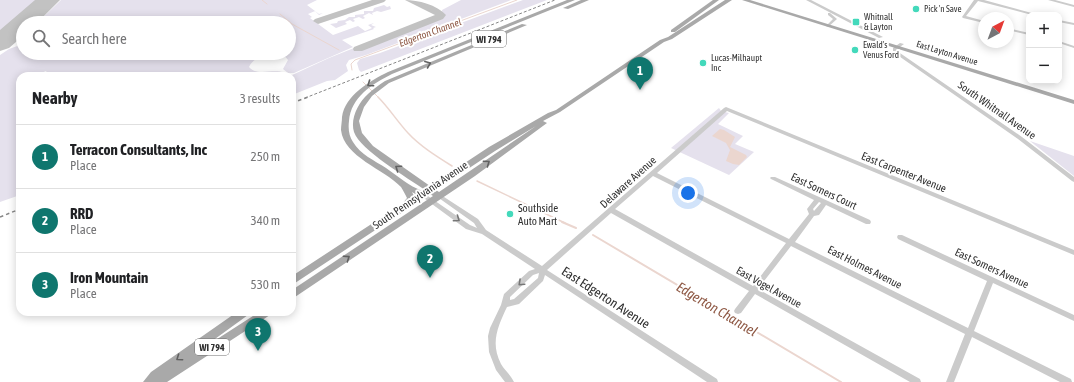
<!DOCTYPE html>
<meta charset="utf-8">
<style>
body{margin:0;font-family:"Asap Condensed",sans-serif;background:#f2f2f2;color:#202124}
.controls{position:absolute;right:12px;top:12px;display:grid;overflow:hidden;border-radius:8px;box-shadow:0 2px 10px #0003}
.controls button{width:36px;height:36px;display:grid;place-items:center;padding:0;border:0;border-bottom:1px solid #e0e0e0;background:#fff;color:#202124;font:20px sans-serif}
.compass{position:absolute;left:978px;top:12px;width:36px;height:36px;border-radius:50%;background:#fff;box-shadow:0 2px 10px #0003;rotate:41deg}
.you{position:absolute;left:688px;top:193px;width:14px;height:14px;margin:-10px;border:3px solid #fff;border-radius:50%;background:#1a73e8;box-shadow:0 0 0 6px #1a73e833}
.badge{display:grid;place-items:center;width:26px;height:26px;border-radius:50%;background:#0f766e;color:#fff;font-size:13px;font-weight:700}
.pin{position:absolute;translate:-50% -33px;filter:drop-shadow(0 1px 2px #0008)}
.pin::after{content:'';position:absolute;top:21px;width:14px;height:12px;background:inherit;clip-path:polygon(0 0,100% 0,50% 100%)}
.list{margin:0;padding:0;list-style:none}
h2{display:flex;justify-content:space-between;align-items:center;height:52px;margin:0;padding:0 16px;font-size:17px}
h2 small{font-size:13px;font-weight:400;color:#757577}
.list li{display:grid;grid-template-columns:26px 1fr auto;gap:12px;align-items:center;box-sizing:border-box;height:64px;padding:0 16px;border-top:1px solid #e0e0e0}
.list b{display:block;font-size:15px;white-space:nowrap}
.list p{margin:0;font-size:13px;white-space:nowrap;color:#757577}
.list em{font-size:13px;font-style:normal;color:#757577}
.icon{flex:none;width:22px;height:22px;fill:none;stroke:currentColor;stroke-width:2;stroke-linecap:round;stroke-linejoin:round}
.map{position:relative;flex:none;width:1074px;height:382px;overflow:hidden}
.search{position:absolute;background:#fff;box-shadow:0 2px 10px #0003;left:16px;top:16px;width:280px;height:44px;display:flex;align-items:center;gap:10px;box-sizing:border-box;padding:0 14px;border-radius:22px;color:#757577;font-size:15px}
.panel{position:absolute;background:#fff;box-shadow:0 2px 10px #0003;left:16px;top:72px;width:280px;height:244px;border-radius:12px}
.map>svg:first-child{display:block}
.green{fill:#e5e1ed}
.water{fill:#ebd6cf}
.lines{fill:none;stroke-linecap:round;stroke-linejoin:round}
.stream-far2{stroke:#ebd6cf;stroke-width:1}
.stream-far1{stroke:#ebd6cf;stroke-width:1.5}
.stream{stroke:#ebd6cf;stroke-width:2}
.taxiway{fill:#c2c2c2;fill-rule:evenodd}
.runway{fill:#c2c2c2;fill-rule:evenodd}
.minor{fill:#cbcbcb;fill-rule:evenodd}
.major{fill:#a9a9a9;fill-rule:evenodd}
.rail-far1{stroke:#868686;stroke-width:1;stroke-dasharray:3 2;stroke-linecap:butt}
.rail{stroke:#868686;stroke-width:1.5;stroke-dasharray:3.5 3;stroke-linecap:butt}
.oneway{stroke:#616161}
.oneway2{stroke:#767676}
.poi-dot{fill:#43d9bb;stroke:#fff;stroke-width:1.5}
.labels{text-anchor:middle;stroke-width:4;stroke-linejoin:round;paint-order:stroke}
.far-poi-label{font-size:9px;fill:#313131;stroke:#fff;text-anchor:start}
.far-street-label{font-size:9px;fill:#313131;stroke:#fff}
.far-water-label{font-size:10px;font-style:italic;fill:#8e5844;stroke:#fff}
.shield{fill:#fff;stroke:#6f6f6f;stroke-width:1}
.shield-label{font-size:10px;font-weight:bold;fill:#313131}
.street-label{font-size:11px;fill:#313131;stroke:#fff}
.poi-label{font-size:11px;fill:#313131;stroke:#fff;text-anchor:start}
.near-street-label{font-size:13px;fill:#313131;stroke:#fff}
.near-water-label{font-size:14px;font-style:italic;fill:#8e5844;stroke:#fff}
</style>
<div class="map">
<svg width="1074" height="382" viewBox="0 0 1074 382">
<rect width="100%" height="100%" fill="#fff"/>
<!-- green -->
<g class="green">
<path d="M0,0h38l-38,32z"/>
<path d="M61,0h256l-10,5 12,9 4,-1 -4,2 -4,-4 -7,3 4,3 -2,1 23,17 25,-9 7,5 7,-3 -4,-3 6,-2 -3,2 5,2 -3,1 1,1 -32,11 11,7 -59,26h-6l-5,-4 5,-9c-7,-12 -34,-6 -39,7 8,10 25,1 35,6l1,3h-236l-3,-5 -5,2 2,3h-23v119l-20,7v-147l9,-6 14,-5v9h266v-30h-210l-3,-3 -12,3h-27z"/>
<path d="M461,0h50l-145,55 -17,5 -3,5 2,6 -13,9 -8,1 -35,14v-19h-2l39,-18 25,-10 4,2 81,-30 4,-3 -1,-7z"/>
<path d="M523,0h24l-186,72 -2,-2 -2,-7 3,-4 20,-6z"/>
<path d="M384,5l3,2 3,-1 1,3 -10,3 -4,-1 -5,2 1,2 -4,-2 -6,3 2,2 -2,1 -4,-2 -6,2 2,2 -2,1 -3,-2 -5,2 2,2 -11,4 -6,-4 7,-1 1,-2 7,-1 4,-3h6v-2l9,-1v-3h9l1,-3z"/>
<path d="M719,108l2,3 8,2 -11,11 25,12 -8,8 19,8 -25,23 -58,-27z"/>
<path d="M1030,141l44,15v20z"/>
</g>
<!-- water -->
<path class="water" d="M720,129l4,1 11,7 -5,10 16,8 1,2 -8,8 -6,-1 -7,-3 4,-11 -4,-7 -14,-7z"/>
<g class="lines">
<!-- stream-far2 -->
<g class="stream-far2">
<path d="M262,0l5,4"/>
<path d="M280,14l12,10 47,26"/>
<path d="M352,70l-1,-6 4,-4 162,-60"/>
<path d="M363,82l16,16"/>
</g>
<!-- stream-far1 -->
<g class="stream-far1">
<path d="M378,97c11,11 19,24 30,36 12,13 28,23 44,33"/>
<path d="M477,181l88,42"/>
</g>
<!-- stream -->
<g class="stream">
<path d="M562,222l14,6"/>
<path d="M593,235l248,147"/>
</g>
<!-- taxiway -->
<g class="taxiway">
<path d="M372,0h14l-2,2 -66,22 -5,-3 2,-2z"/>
<path d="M405,0c13,0 32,5 41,15l-3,4 -81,32h-8l-1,-2 1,-2 81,-32z"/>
</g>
<!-- runway -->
<path class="runway" d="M35,0h25l-23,23h-14v13l-14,12 -9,3v-21z"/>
<!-- minor -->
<g class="minor">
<path d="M806,0h5l72,37 -4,1z"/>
<path d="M974,0h10l55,15h-7l-54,-14 -12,15 18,5v2l-21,-5 -1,-1z"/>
<path d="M1048,0h7l19,5v2z"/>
<path d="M828,13h2l7,6 -9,8 -2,-1 7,-7 -5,-4z"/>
<path d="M1059,20l15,3v2l-15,-3z"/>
<path d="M1008,28l21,5v2l-21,-5z"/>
<path d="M1059,41l15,5v2l-15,-5z"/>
<path d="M900,43l4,1 -7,5v2l125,86 52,40v5l-2,-1 -54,-42 -125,-87v-4z"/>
<path d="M726,107l348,143v5l-347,-144 -70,62 132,66 20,-25 -2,-5 7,-9 -43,-21 -1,-1 1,-1h4l95,43 1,2 -1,2h-4l-40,-19 -7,10 -5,1 -19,26 173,86 19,-47 -89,-42 -1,-2 1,-2h4l172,80v6l-81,-38 -19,48 97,48 1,3h-12l-88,-45 -18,45h-8l19,-48 -174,-88 -33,43 162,90 1,3h-11l-155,-88 -14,19 -3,1 -3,-1 -1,-2 1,-2 14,-18 -138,-78 -64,57 170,109 1,3h-11l-162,-107 -2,6 -24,23 -12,3c-9,19 -17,36 -6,57 4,7 10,11 13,18h-9l-9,-12 -7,-18 -1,-16 2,-8 11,-23 3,-11 25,-23 6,-2 -53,-35 -16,-5 -45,-33 -1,-1 1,-1h4l45,31 7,3 -3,-5 -38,-27 3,-2 2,1 37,24 8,11 56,36 182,-158zM653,176l133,67 -33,43 -138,-77zM819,202l2,1 -7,8 -1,-2zM539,273l-1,5 -24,21 -4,1v-3l23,-22z"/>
</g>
<!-- major -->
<g class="major">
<path d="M567,0h8l-183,74c-20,10 -41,23 -43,47 -1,8 0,15 4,21 7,12 22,19 33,26 6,4 12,9 18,13 5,4 12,7 18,10l3,-1c-17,-12 -65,-40 -71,-58 -4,-13 4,-29 14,-38 5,-5 11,-9 17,-13l137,-57 5,1 -138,58 -17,13 -8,11 -5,14 3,12 11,13 57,40 59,-39 59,-34 8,-3 104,-70 8,-3 57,-37h7l-60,39 -8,3 -104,70 -17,9 4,2 -72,53 -183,123v-9l141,-94 -3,-2 -138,91v-9l110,-72 5,-6c-2,-4 -4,-8 -6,-11 -17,-18 -57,-30 -60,-57 0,-4 1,-9 1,-13 3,-22 28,-36 46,-45zM536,126l-97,66 -3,-2 59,-39zM412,192l5,3 -3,1z"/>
<path d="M581,0h8l-21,9 -5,-1z"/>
<path d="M713,0h6l-44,32h-4v-2z"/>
<path d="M742,0h8l324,100v4z"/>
<path d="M237,312h13l-2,3 -51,37 62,-40h13l-2,3 -103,67h-24l8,-10z"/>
</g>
<!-- rail-far1 -->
<path class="rail-far1" d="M305,98l250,-98"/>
<!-- rail -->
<g class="rail">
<path d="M292,103l16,-6"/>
<path d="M0,217l20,-8"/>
</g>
</g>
<!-- one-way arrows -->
<defs><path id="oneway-chevron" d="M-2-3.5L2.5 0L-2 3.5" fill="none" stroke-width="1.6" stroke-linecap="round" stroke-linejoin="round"/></defs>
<g class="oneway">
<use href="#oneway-chevron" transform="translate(428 64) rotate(-22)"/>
<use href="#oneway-chevron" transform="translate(370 84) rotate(145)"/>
<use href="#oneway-chevron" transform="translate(487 163) rotate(-35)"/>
<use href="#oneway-chevron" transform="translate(398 168) rotate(-145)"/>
<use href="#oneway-chevron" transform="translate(347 258) rotate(-34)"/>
<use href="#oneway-chevron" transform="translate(179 358) rotate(145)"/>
</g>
<g class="oneway2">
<use href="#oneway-chevron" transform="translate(457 219) rotate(35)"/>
<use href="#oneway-chevron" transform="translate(521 283) rotate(137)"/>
</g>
<!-- markers -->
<g class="poi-dot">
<circle cx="916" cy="9" r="4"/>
<rect x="852" y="18" width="8" height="8" rx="2"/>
<circle cx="855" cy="50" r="4"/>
<circle cx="703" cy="63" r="4"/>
<circle cx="510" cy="214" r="4"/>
</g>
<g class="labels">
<!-- far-poi labels -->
<g class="far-poi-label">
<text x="924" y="12">Pick 'n Save</text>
<text x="864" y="20">Whitnall<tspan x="864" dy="10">&amp; Layton</tspan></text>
<text x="863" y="48">Ewald's<tspan x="863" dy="10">Venus Ford</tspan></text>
<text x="711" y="61">Lucas-Milhaupt<tspan x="711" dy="10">Inc</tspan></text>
</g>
<!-- far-street labels -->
<g class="far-street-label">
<text transform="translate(947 53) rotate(17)" y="3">East Layton Avenue</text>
</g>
<!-- far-water labels -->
<g class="far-water-label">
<text transform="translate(430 32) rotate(-20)" y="4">Edgerton Channel</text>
</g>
<!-- shield labels -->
<g class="shield">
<rect x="472" y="31" width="34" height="16" rx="3"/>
<rect x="195" y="339" width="34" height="16" rx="3"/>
</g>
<g class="shield-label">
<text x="489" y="43">WI 794</text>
<text x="212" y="351">WI 794</text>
</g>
<!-- street labels -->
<g class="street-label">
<text transform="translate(997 110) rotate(35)" y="4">South Whitnall Avenue</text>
<text transform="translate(904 172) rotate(22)" y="4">East Carpenter Avenue</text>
<text transform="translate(628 182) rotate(-42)" y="4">Delaware Avenue</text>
<text transform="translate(824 191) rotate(25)" y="4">East Somers Court</text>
<text transform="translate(420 195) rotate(-34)" y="4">South Pennsylvania Avenue</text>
<text transform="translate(865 267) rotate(27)" y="4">East Holmes Avenue</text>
<text transform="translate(992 268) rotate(25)" y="4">East Somers Avenue</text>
<text transform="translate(769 287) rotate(29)" y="4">East Vogel Avenue</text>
</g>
<!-- poi labels -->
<g class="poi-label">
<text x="518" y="212">Southside<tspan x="518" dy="13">Auto Mart</tspan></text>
</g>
<!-- near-street labels -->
<g class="near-street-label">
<text transform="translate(606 297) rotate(33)" y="5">East Edgerton Avenue</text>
</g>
<!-- near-water labels -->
<g class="near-water-label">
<text transform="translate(717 309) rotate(31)" y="5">Edgerton Channel</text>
</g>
</g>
</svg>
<div class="controls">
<button>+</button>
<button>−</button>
</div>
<svg class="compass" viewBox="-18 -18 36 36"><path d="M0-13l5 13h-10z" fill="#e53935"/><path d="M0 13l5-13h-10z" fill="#757577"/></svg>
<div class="you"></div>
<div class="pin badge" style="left:640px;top:90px">1</div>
<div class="pin badge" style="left:430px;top:278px">2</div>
<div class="pin badge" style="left:258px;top:351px">3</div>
<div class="search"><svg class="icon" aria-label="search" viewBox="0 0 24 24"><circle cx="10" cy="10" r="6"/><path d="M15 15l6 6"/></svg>Search here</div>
<section class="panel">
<h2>Nearby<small>3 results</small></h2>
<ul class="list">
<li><span class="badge">1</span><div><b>Terracon Consultants, Inc</b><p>Place</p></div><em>250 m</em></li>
<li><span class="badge">2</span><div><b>RRD</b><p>Place</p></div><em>340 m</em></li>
<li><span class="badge">3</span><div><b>Iron Mountain</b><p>Place</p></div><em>530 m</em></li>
</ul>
</section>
</div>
